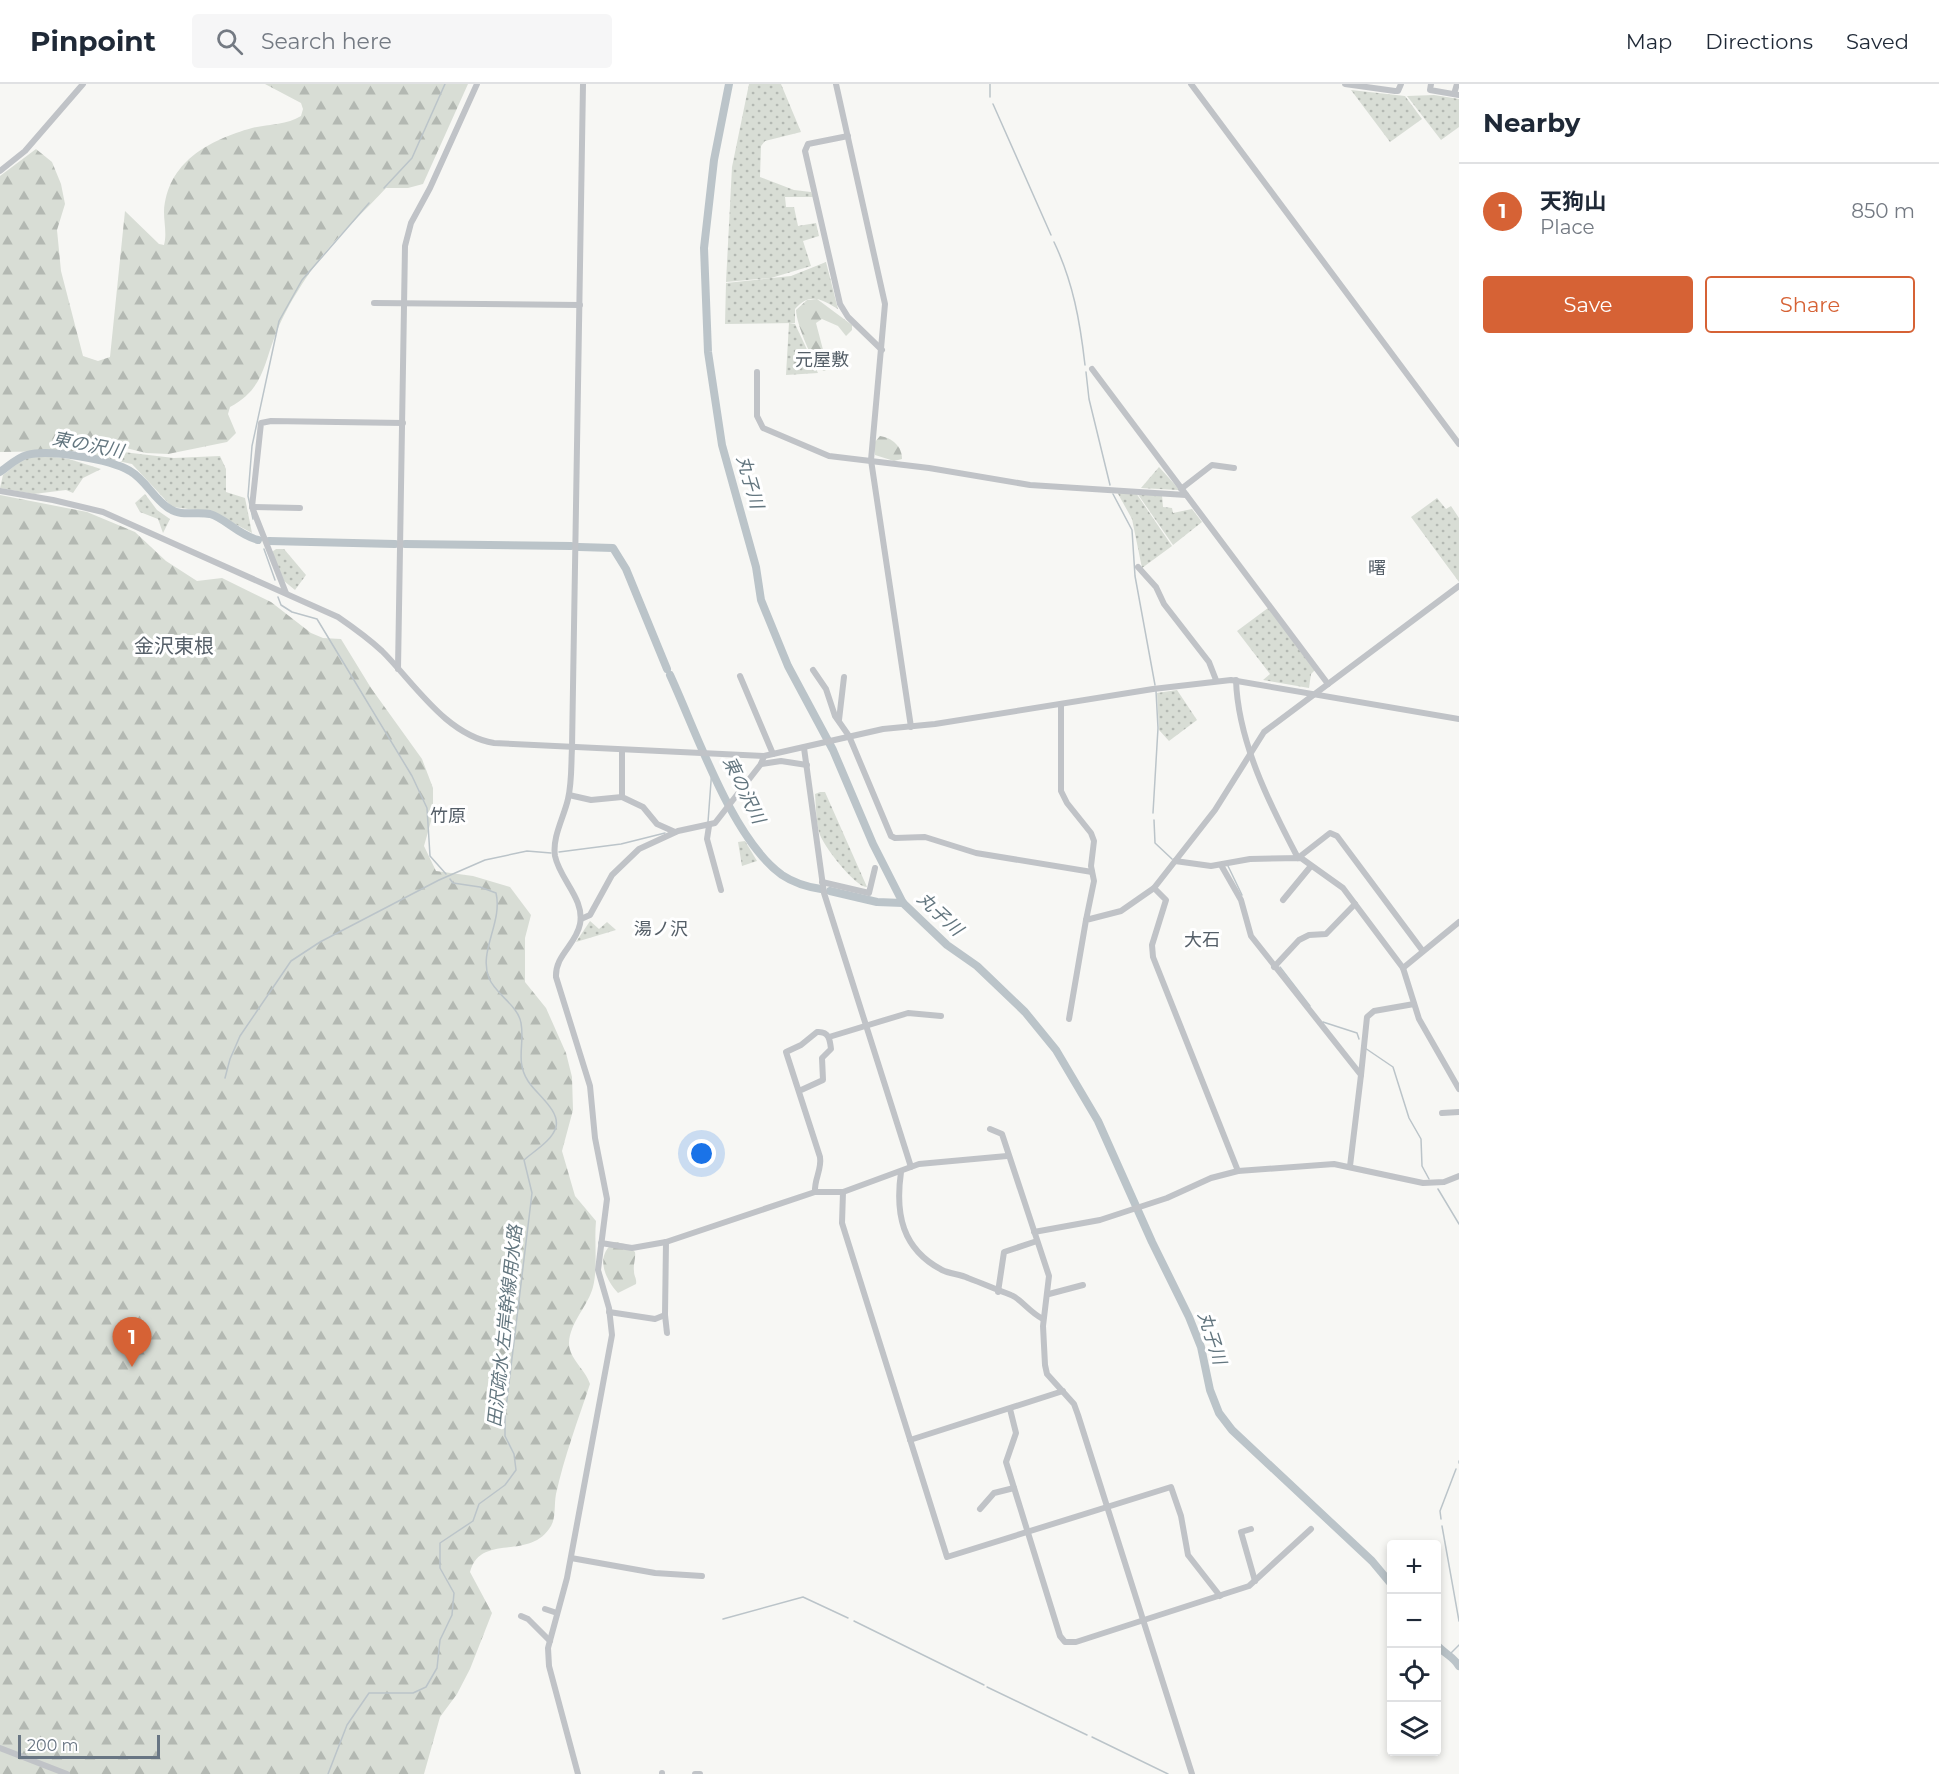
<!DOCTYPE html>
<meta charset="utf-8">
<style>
body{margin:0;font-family:Montserrat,"Noto Sans JP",sans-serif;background:#f6f6f7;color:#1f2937}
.controls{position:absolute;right:18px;bottom:18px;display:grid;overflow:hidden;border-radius:6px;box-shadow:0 3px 9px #0003}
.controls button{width:54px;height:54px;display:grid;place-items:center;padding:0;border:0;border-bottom:2px solid #e0e1e3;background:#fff;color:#1f2937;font:30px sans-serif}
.scale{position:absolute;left:18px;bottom:15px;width:142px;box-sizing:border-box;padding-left:6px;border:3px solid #687583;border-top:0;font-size:16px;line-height:21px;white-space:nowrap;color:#687583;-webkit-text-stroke:4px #fff;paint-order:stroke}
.you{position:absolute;left:702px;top:1070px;width:21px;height:21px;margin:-15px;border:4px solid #fff;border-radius:50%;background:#1a73e8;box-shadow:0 0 0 9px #1a73e833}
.badge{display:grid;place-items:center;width:39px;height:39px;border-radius:50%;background:#d66235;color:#fff;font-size:20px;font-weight:700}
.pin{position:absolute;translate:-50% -50px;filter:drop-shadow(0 2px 3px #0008)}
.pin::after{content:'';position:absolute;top:32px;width:21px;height:18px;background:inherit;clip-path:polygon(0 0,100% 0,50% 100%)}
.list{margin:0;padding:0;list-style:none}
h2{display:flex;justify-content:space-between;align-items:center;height:78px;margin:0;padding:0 24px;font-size:26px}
h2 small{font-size:20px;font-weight:400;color:#747a83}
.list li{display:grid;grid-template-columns:39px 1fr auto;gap:18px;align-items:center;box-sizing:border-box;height:96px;padding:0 24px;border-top:2px solid #e0e1e3}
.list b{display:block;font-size:22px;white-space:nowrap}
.list p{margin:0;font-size:20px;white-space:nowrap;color:#747a83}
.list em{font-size:20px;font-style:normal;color:#747a83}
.actions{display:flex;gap:12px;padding:18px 24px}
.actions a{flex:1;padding:14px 0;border:2px solid #d66235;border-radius:6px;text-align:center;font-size:21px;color:#d66235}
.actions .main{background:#d66235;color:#fff}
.icon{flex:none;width:33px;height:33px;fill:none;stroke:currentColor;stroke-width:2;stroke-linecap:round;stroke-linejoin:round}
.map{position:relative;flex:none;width:1459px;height:1690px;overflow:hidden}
header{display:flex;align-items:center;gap:36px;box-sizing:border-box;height:84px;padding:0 30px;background:#fff;border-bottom:2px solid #e0e1e3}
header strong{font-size:28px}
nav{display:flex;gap:33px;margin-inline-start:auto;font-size:21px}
.search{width:420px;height:54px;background:#f6f6f7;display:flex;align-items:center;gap:15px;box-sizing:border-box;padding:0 21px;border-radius:6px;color:#747a83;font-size:22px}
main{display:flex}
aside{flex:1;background:#fff}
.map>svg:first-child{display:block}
.grass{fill:url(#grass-dots)}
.forest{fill:url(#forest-firs)}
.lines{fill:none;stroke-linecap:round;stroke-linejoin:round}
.stream{stroke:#bbc4c9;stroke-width:1.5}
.river{stroke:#bbc4c9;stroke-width:8}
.minor{stroke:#c0c3c7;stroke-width:6}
.labels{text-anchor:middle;stroke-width:6;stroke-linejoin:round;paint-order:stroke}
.neighbourhood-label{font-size:18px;fill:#555f68;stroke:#fff}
.water-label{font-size:18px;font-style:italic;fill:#63767f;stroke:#fff}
.quarter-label{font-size:20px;fill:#555f68;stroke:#fff}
</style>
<header>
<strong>Pinpoint</strong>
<div class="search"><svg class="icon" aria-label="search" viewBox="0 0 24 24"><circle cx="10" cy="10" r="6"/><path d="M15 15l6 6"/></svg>Search here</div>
<nav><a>Map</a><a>Directions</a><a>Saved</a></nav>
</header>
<main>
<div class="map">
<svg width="1459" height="1690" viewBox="0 0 1459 1690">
<defs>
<pattern id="grass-dots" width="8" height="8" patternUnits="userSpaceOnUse" patternTransform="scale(1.5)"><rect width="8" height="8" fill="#d8ddd5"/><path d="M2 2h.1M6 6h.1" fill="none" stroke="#b3b8b2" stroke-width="1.8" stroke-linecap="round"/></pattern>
<pattern id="forest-firs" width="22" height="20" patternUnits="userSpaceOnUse" patternTransform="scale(1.5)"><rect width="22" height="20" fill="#d8ddd5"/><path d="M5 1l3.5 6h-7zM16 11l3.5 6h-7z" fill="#b3b8b2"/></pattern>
</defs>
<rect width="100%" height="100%" fill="#f7f7f4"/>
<!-- grass -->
<g class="grass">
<path d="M749,0h32l20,48 -36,9 -4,5 -1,31 34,13 17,2 2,5h-28l1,10h8l4,19 18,-3 3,13 -16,5 8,25 -40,12 -45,4 6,-115z"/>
<path d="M1351,6l54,6 17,23 -32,23z"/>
<path d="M1434,11l25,4v28l-18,13 -34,-44z"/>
<path d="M826,178l12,47c-17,-10 -28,-17 -43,0v14l-70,1 1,-41 65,-7z"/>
<path d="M789,239l6,1 23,49 -32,2z"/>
<path d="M106,366l68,8 46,-2 6,13v23l19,6 7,35 -39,-21 -41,-5 -40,-43 -42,-9 3,-4z"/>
<path d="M39,371l30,4 32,10 -18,9 -10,15 -7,-3 -32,4 -34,-6 3,-13 19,-15z"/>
<path d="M1159,383l19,21v2l-37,-2z"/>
<path d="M1117,408l19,1 36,53 -30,22 -10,-49z"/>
<path d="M1137,409l25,2 1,12 9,1 1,5 19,-4 10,13 -29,23z"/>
<path d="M145,410l12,16 13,9 -7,14 -5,-14 -18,-7 -5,-9z"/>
<path d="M1437,414l9,11 5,-3 8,12v64l-48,-65z"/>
<path d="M276,465h8l22,26 -11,15 -11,-9 -12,-29z"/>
<path d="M1268,524l47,62 -4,4 -2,14 -46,-8 7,-6 -33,-43z"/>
<path d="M1177,606l20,30 -28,21 -10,-11 -2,-37z"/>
<path d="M820,708h5l42,95c-11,1 -45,-42 -48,-55 -3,-11 -3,-26 -4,-38z"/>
<path d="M745,757l12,20 -15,5 -4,-24z"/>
<path d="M590,837l9,8 8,-7 9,8 -40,12z"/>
</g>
<!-- forest -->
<g class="forest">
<path d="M265,0h203l-45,100 -15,4h-22c-21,23 -45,44 -64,68 -17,22 -37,53 -47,80 -12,31 -12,53 -45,71l-2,7 8,19 -9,9 -59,12 -22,-1 -28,-7h-30l-6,4 -11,1 -71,1v-276l36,-27 16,13 9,22 4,20 -8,26 4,41 22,85 15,5 12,-4 15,-146 34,33 5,1c3,-11 0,-22 0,-33 3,-50 45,-72 88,-84 16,-4 35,-3 49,-12l2,-7 -2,-6z"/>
<path d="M817,215l35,26v5l-6,6 -8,-10 -16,-7 -6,4 11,42 1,4 -4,2c-11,-4 -28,-49 -28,-61l11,-10z"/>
<path d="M880,352c12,2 22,10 22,23l-8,2 -19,-6 -1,-12z"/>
<path d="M0,411l87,17 48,20 31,29 31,20 25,-3 49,24 40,31 12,5 18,1 30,49 51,71 11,29v26l-9,32 12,25 37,5 37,11 21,28 -6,23v44l21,26 20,45 6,24 1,33 -11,41 13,45 21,25c-2,21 2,46 -3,66 -5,19 -23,35 -24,56 0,16 17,27 21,41 -12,36 -26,73 -34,110 -2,10 0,24 -5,32 -21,36 -70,6 -81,46l22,41 -22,56 -13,25 -17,23 -16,57h-424z"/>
<path d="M615,1158l10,2 10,8c1,7 -2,12 -1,19 0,6 3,7 2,13l-18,9c-13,-14 -24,-38 -3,-51z"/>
</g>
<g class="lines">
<!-- stream -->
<g class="stream">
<path d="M990,0v13"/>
<path d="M993,20l58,131"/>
<path d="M384,104l28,-30 33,-74"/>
<path d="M1054,158c19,40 26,79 31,123"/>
<path d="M1086,288l3,27 21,86"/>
<path d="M1113,410l19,36 3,46 20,109"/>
<path d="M253,435l-5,-23 4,-50 27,-125 23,-41 67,-77"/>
<path d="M264,465l11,31"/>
<path d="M278,513l3,8 11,7 25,7 95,157 15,32 3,48 16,18"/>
<path d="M1153,729l5,-85 -2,-37"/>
<path d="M1154,736l1,23 17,16"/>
<path d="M708,738l4,-54"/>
<path d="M559,768l62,-8 44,-11"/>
<path d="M1228,782l14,29"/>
<path d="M1280,883l30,39"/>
<path d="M1323,938l34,11 2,6"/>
<path d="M1365,964l28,19 16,51 12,21 1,27 7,13"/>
<path d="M225,994l5,-19 10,-23 51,-75 29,-19 119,-62 46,-20 42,-9 24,2"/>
<path d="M1438,1105l21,35"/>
<path d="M1459,1379v-2"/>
<path d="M1441,1435l-1,-8 16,-42"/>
<path d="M1442,1442l17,95"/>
<path d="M723,1535l80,-22 45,21"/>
<path d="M854,1537l130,64"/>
<path d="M1449,1571l10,-10"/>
<path d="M987,1603l100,48"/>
<path d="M1092,1653l76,37"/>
<path d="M328,1690l19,-49 22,-32h44l13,-6 11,-19 3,-28 12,-25 2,-22 -14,-25v-25l33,-22 6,-17 26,-19 11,-15 -2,-16 -9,-18v-20l27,-223 -8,-33c10,-9 28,-19 32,-33 4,-17 -20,-33 -28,-46 -13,-20 -3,-37 -7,-58 -3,-18 -26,-29 -32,-45 -11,-26 14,-56 7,-85l-16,-6 -27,-4 -3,-4"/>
</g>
<!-- river -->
<g class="river">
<path d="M729,0l-15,76 -10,88 4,104 14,93 34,122 5,33 27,66 45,84 40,94 30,59 44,42 30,21 48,46 31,38 42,71 54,121 37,75 12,30 9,43 9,23 13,17 140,131 20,24"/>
<path d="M0,388c9,-6 16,-14 27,-17 22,-6 83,4 103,16 16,9 24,29 40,38 12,8 26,2 40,5 15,4 28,21 48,26"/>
<path d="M269,457l126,3"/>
<path d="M405,460l166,2"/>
<path d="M579,463l34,1 13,21 41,100"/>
<path d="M670,591c26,56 62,164 112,200 12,8 25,12 39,14"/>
<path d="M830,807l47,11 26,1"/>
<path d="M1436,1560c8,10 16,11 23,22"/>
</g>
<!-- minor -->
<g class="minor">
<path d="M836,0l49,220 -14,156 40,267"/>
<path d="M1191,0l268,360"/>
<path d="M1345,0l50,7h3l3,-7"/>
<path d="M1431,0l-1,6 29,5"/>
<path d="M1454,10l3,-10"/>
<path d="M848,52l-40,8 -3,7 35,153 8,13 34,33"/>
<path d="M0,87l25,-20 58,-67"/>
<path d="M374,219l206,2"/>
<path d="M1092,285l236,315"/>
<path d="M757,288v44l6,12 66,28 100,12 101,17 156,10"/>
<path d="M1181,405l31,-24 22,3"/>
<path d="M0,407l53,9 50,12 235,105c16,11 30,21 44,34 33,33 64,84 112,92l270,13 119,-27 52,-5 218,-35 78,-9 228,39"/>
<path d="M252,423l48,1"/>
<path d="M1138,483l18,20 8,17 45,58 7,18"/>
<path d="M286,509l-34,-86 9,-84 10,-2 132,2"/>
<path d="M398,585l7,-423 6,-23 19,-35 47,-104"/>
<path d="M813,586l13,19 9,27 14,20 42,100 4,2 30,-1 51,16 116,19"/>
<path d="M740,592l33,78"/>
<path d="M1236,596c2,62 34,125 62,178l32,-25 7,3 85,114"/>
<path d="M1061,620v87l6,12 24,30 3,8 -3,25 3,15 -8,39"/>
<path d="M839,636l5,-43"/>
<path d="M804,664l20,145 87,274"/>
<path d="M622,667v46l21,10 14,17 18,8"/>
<path d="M761,680l20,-3 26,4"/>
<path d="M569,711l22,5 31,-3"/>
<path d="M709,742l-2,13 14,51"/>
<path d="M1175,777l36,5 39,-7 51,-1 42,30 60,80 16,51 40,70"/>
<path d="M1221,781l20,35 10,36 110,139 -11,91"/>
<path d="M822,798l47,11 6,-25"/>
<path d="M1154,804l12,12 -14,45 1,12 85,214"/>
<path d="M1283,816l28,-34"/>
<path d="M581,835l9,-4 22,-40 27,-26 39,-18 37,-8 46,-59 3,-8"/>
<path d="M1274,883l25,-27 10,-5 17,-1 29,-30"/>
<path d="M1403,884l56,-46"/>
<path d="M1069,935l17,-99 35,-9 33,-23 61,-78 49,-78 195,-146"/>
<path d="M829,953l79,-24 33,3"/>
<path d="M1361,991l6,-58 7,-6 40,-7"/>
<path d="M799,1007l24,-11 -1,-22 9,-9c-1,-9 -2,-18 -14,-17l-16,13 -15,7 34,105c2,13 -6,22 -5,35"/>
<path d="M1442,1029l17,-1"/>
<path d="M990,1045l12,5 47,142 -6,50 2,39 2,9 27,30 4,11 114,359"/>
<path d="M901,1088c-6,42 1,77 41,98 8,4 18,4 26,8 16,6 27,11 43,17 9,3 19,18 32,24"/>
<path d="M843,1108l-1,31 105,334 224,-70 10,29 7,39 32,41"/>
<path d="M1034,1148l66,-12 67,-22 44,-20 27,-7 96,-7 89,19 21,-1 15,-6"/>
<path d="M601,1159l31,5 34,-6 149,-50h28l76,-28 88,-8"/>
<path d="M998,1208l6,-40 33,-11"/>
<path d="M1049,1210l34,-9"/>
<path d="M609,1228l46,7 10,-4 1,-73"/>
<path d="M665,1231l2,18"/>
<path d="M1010,1325l6,24 -10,29 54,174 5,6h11l173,-56 62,-57"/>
<path d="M910,1356l153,-49"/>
<path d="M980,1425l14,-16 20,-5"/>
<path d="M1251,1445l-10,3 14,49"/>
<path d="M571,1474l84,15 47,3"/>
<path d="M545,1525l12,4"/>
<path d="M521,1532l7,3 22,22"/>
<path d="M0,1664l67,26"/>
<path d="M662,1689v1"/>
<path d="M578,1690l-29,-108 -1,-18 19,-70 45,-243 -3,-27 -11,-38 9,-71 -12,-61 -5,-52 -34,-109c-1,-22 20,-32 24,-53 5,-25 -20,-44 -25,-68 -3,-19 9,-39 13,-57 4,-17 3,-34 4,-51l11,-664"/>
<path d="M695,1690h5"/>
</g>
</g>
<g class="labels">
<!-- neighbourhood labels -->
<g class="neighbourhood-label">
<text x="822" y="282">元屋敷</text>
<text x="1377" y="490">曙</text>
<text x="448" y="738">竹原</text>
<text x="661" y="851">湯ノ沢</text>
<text x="1202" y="862">大石</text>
</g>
<!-- water labels -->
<g class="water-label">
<text transform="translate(88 361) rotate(11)" y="6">東の沢川</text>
<text transform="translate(750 398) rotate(74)" y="6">丸子川</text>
<text transform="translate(744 706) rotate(64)" y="6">東の沢川</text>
<text transform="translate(940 830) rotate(43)" y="6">丸子川</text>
<text transform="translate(505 1242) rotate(-84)" y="6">田沢疏水 左岸幹線用水路</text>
<text transform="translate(1212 1254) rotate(72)" y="6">丸子川</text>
</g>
<!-- quarter labels -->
<g class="quarter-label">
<text x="174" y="569">金沢東根</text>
</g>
</g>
</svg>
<div class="controls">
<button>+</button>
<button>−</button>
<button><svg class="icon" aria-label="locate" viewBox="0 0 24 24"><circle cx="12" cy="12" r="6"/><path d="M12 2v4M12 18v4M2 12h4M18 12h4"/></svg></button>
<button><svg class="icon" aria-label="layers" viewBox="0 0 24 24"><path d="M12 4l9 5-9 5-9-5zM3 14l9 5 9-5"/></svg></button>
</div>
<div class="scale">200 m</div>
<div class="you"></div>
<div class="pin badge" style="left:132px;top:1283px">1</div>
</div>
<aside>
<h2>Nearby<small></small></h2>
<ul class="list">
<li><span class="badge">1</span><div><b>天狗山</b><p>Place</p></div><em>850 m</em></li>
</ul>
<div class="actions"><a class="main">Save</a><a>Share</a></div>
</aside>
</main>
